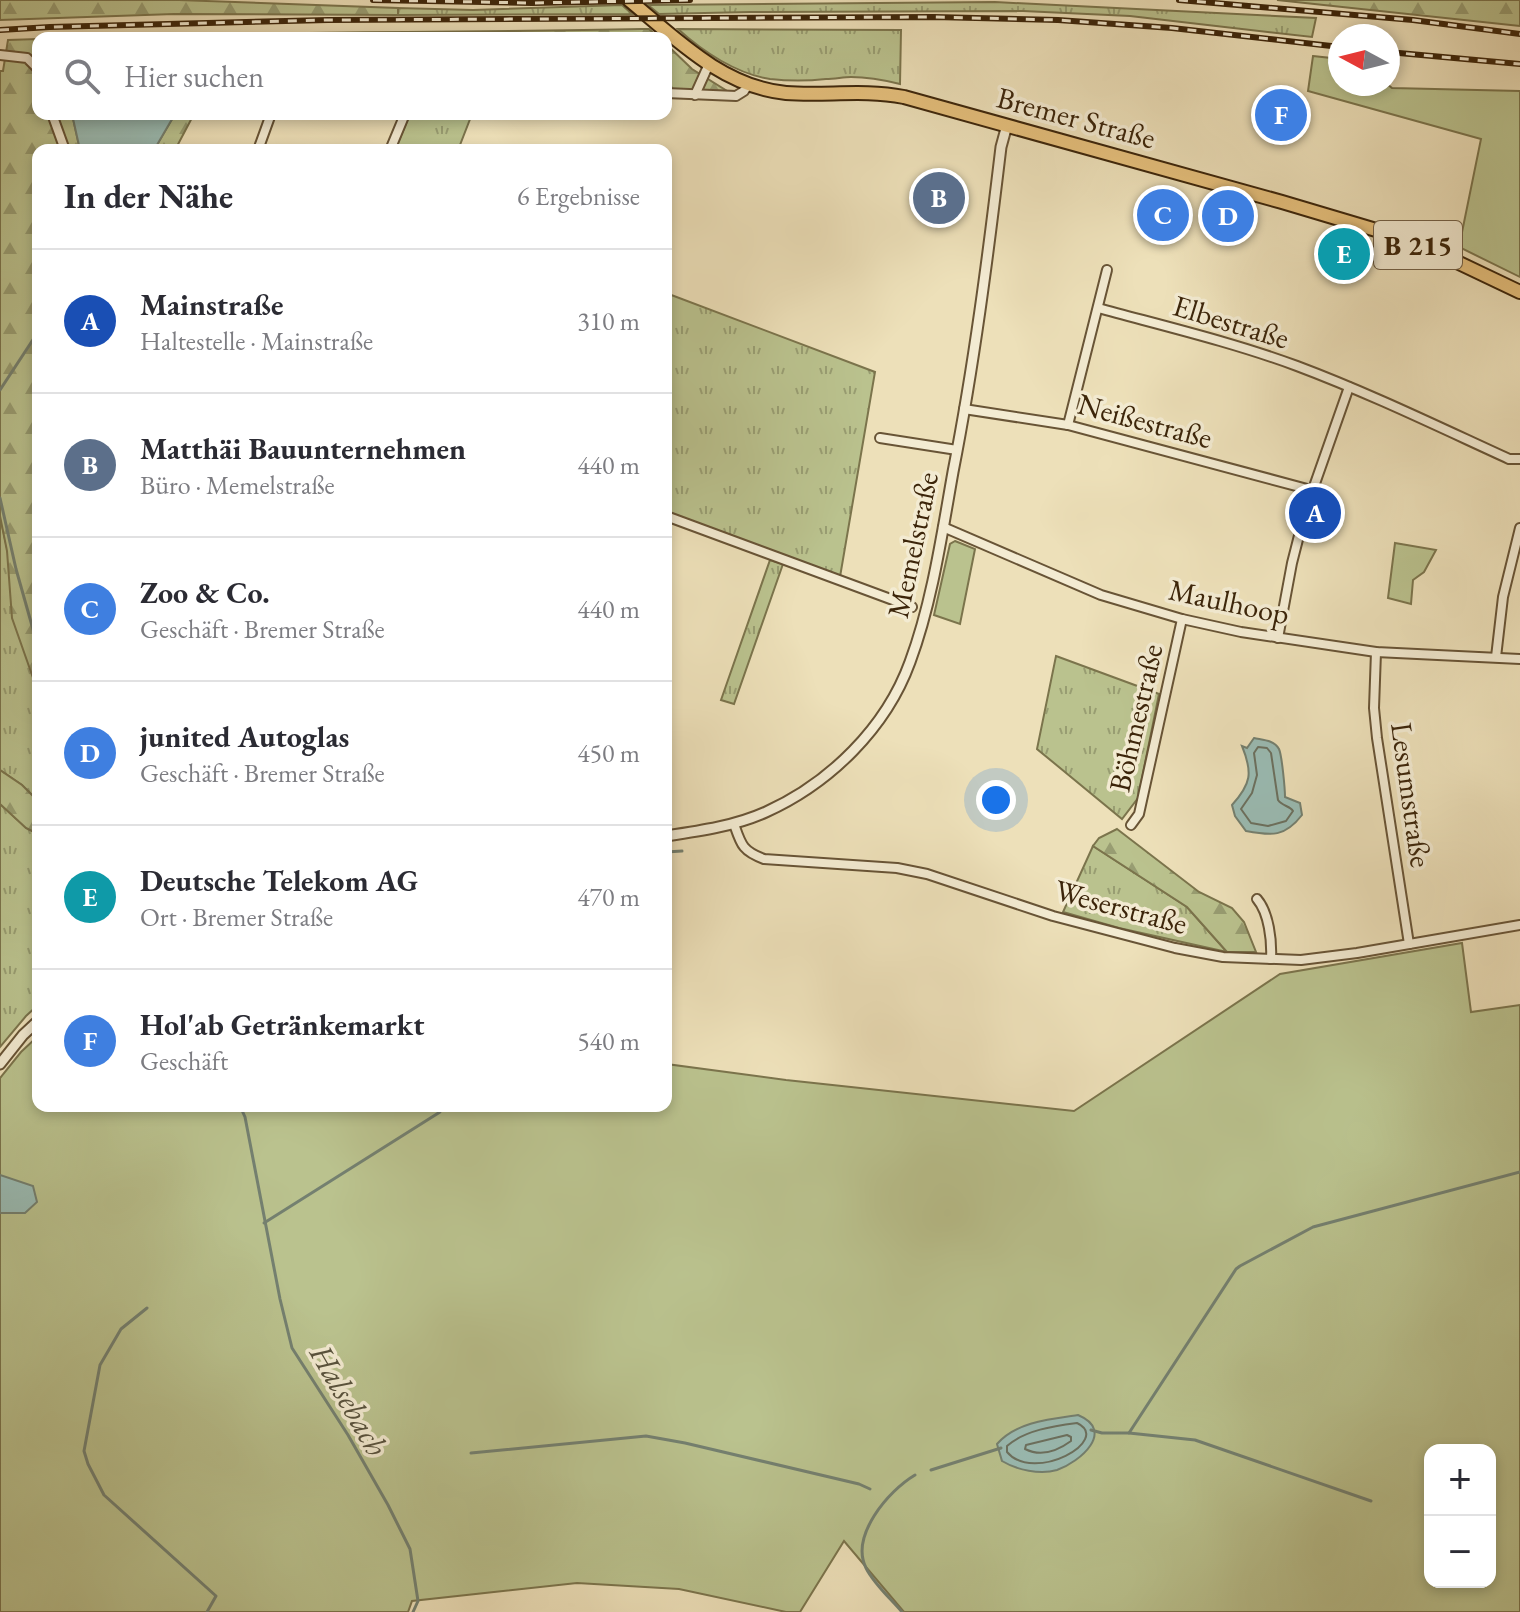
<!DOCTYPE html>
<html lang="de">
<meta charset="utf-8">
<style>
body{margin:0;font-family:"EB Garamond",serif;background:#f2f2f3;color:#2b2b33}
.controls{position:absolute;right:24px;bottom:24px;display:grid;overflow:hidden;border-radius:16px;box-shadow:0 4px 12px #0003}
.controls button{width:72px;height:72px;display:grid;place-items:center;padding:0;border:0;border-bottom:2px solid #e1e1e2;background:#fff;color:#2b2b33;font:40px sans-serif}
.compass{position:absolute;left:1328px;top:24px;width:72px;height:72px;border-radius:50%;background:#fff;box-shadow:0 4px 12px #0003;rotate:277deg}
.you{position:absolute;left:996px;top:800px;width:28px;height:28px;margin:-20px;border:6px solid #fff;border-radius:50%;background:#1a73e8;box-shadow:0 0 0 12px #1a73e833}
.badge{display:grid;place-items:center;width:52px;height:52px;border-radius:50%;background:#7c3aed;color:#fff;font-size:26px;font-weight:700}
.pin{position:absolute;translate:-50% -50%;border:4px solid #fff;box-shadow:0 2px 8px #0006}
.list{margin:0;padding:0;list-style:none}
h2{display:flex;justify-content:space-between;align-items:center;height:104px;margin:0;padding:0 32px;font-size:34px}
h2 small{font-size:26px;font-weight:400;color:#7c7c81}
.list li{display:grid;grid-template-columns:52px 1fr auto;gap:24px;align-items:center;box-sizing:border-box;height:144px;padding:0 32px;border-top:2px solid #e1e1e2}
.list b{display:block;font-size:30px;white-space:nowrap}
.list p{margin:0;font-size:26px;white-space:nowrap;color:#7c7c81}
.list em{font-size:26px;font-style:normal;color:#7c7c81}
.icon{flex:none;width:44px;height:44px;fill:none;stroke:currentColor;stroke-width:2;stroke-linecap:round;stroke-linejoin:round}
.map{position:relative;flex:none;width:1520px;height:1612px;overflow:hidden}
.search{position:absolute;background:#fff;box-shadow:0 4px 12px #0003;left:32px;top:32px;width:640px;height:88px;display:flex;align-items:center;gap:20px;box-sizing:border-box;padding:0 28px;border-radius:16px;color:#7c7c81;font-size:30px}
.panel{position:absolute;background:#fff;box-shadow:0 4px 12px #0003;left:32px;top:144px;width:640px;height:968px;border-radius:16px}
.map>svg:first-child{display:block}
.grass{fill:url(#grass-tufts);stroke:#7b744c;stroke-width:2}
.forest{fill:url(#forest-firs);stroke:#7b744c;stroke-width:2}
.park{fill:#bac28e;stroke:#7b744c;stroke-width:2;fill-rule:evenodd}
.water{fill:#9abcb4;stroke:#748070;stroke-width:2}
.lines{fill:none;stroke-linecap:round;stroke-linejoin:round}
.shore{stroke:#6b705f;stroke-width:2}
.stream{stroke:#748070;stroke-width:3}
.minor-casing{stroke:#685436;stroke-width:12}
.tertiary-casing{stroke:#685436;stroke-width:13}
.primary-casing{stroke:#3c250a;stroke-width:16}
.minor{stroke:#f3ebd2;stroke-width:8}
.tertiary{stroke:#f3ebd2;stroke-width:9}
.primary{stroke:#e6c07c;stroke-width:12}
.rail-casing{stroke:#3c250a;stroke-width:6}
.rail{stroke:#f3ebd2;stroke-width:3;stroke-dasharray:9;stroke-linecap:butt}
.labels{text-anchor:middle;stroke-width:7;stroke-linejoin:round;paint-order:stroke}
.shield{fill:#f3ebd2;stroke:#736046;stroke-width:2}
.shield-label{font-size:28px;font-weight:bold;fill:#3c250a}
.street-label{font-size:30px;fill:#3c250a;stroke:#f3ebd2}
.water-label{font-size:32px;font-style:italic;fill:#58523d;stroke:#f3ebd2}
</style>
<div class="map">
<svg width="1520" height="1612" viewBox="0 0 1520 1612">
<defs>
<pattern id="grass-tufts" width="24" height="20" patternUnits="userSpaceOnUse" patternTransform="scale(2)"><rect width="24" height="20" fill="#bac28e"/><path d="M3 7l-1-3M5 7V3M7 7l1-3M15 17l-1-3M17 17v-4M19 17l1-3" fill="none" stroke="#989d72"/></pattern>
<pattern id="forest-firs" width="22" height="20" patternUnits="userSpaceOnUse" patternTransform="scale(2)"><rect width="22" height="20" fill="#bac28e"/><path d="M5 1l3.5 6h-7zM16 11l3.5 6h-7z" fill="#989d72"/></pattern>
</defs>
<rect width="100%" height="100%" fill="#ede0b9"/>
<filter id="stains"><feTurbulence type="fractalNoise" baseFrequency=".0025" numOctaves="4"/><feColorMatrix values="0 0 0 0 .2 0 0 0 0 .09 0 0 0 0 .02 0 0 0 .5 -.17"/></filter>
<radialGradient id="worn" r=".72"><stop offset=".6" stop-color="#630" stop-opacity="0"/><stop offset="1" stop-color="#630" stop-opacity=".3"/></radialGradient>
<!-- grass -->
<g class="grass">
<path d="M995,2l321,16 -4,19 -182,-21 -107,-5 -273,1 -91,2 -11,-9z"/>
<path d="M622,5l10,9 -234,1v-7l75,2z"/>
<path d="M678,29l223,1 -1,54c-16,-4 -32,-7 -49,-7 -8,0 -16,2 -25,2 -18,2 -38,2 -56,0 -33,-5 -67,-27 -92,-50z"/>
<path d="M410,114h62l-14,36h-63z"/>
<path d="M666,293l209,79 -35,205 -174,-63z"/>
<path d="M0,516l38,176v109l-16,-16 -22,-15z"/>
<path d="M770,560l13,4 -49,140 -13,-4z"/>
<path d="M1056,656l103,38 -21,104 -16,21 -85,-70z"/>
<path d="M0,804l26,24 12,6v171l-12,11 -26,31z"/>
<path d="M1093,846l94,61 40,45 -108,-24 -56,-16z"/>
</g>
<!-- forest -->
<g class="forest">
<path d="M0,0h179l219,8v7l-224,-1 -174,6z"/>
<path d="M1277,0h243v26z"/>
<path d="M642,29h7l10,9h-606c196,-7 393,-5 589,-9z"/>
<path d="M38,39v75h34l8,36h-42v542l-26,-74 -5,-67 -7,-35v-445h3l5,-31z"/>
<path d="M666,44l26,25 35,22 -61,-1z"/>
<path d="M175,114h19l-19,36h-21z"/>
<path d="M0,770l22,15 16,16v33l-12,-6 -26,-24z"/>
<path d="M1117,829l82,63 33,16 12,14 12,30h-29l-40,-45 -94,-61 6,-8z"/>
</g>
<!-- park -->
<g class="park">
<path d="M1313,56l27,3v25h47l5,4 128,3v186l-61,-30 22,-108 -173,-48z"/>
<path d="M955,541l20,8 -15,75 -26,-9 16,-71z"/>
<path d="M1395,543l41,7 -12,22 -11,8 -2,24 -23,-6z"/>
<path d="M1462,943l9,69 49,-7v607h-616l-60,-71 -44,71h-14l-107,-23 -102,-6 -165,18 -4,11h-408v-534l21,-26 17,-16v70h628v-42l120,16 288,31 206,-137zM1430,1450h60v132h-60z"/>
</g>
<!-- water -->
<g class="water">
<path d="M72,114h103l-21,36h-74z"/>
<path d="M1254,738c9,2 20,2 25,11 3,7 6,40 6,48l15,6 2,12c-17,22 -30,21 -56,16l-11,-15 -3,-11c19,-21 21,-32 10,-59l5,2z"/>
<path d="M0,1175l33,11 4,16 -12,11h-25z"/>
<path d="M1078,1415c38,16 2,47 -21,55 -17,5 -40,0 -55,-9l-5,-17c19,-22 53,-25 81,-29z"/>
</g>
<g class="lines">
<!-- shore -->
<g class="shore">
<path d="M1258,747l9,1 4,5 7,47c4,6 12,6 15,11l-7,10 -18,5 -17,-3 -10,-14 11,-16 5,-18 -3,-22z"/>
<path d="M1077,1423c36,17 -43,61 -70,29v-6c18,-16 47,-20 70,-23z"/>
<path d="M1067,1435l4,2v4c-15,11 -30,16 -46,8l1,-4z"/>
</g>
<!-- stream -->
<g class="stream">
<path d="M0,390l38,-58"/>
<path d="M0,498l16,71 22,78"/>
<path d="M666,852l16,-1"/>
<path d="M240,1106l5,11 35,182 12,49 56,87 40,70 22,44 8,52 -5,11"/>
<path d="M264,1223l176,-111 -3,-6"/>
<path d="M147,1308l-26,21 -21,36 -16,86 4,13 16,31 112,101 -9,16"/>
<path d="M1091,1430l11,3h27l66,7 176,61"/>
<path d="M1129,1433l107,-164 4,-3 73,-39 207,-55"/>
<path d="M471,1453l175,-17 39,7 174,41 11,5"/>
<path d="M931,1470l70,-22"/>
<path d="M902,1612c-11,-13 -28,-28 -36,-44 -16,-32 22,-77 49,-93"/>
</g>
<!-- minor casing -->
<g class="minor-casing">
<g id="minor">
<path d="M0,55l27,3 11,11"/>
<path d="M666,93l70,3 8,-5 4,-6"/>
<path d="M695,95l14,-31"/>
<path d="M52,114l13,36"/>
<path d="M258,150l13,-36"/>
<path d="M390,150l15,-36"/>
<path d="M1098,308c66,18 134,34 199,58 72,27 142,61 212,93h11"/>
<path d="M964,409l104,16 243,65"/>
<path d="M1068,425l39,-155"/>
<path d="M880,438l77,12"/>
<path d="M666,516l246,91"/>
<path d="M943,527l158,68 81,24 59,13 135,20 144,7"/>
<path d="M1278,638l14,-75 13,-51 44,-125"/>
<path d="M1376,652l-2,56 3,30 32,206"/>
<path d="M1496,657l7,-60 17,-69"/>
<path d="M734,824c7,20 8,27 30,35l133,9 30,6 126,42 122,32 48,9 78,3 56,-7 163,-28"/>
<path d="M1131,825l8,-11 43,-195"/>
<path d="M1257,899c12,14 15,42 14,60"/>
</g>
</g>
<!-- tertiary casing -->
<g class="tertiary-casing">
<g id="tertiary">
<path d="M666,836c34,-5 69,-10 100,-24 64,-29 120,-84 144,-150 22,-59 32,-128 43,-190 21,-107 35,-216 48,-325l6,-22"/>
<path d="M0,1064l23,-29 15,-14"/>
</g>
</g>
<!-- primary casing -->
<g class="primary-casing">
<path id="primary" d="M629,0c47,39 94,87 157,93 41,3 77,-4 118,4l378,105 94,28 60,22 84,40"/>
</g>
<!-- minor -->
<use href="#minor" class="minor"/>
<!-- tertiary -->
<use href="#tertiary" class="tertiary"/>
<!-- primary -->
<use href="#primary" class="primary"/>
<!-- rail casing -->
<g class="rail-casing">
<g id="rail">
<path d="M373,0l159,3 158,-3"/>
<path d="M1179,0l234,20 107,14"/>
<path d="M0,30l50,-3 278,-7 606,-3 124,3 114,8 168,19"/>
<path d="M1388,52l132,12"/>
</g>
</g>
<!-- rail -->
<use href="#rail" class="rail"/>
</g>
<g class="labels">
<!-- shield labels -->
<rect class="shield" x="1374" y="221" width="88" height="48" rx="6"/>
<g class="shield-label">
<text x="1418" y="255">B 215</text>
</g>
<!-- street labels -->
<g class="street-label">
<text transform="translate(1076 118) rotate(15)" y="10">Bremer Straße</text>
<text transform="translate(1231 322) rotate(17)" y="10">Elbestraße</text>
<text transform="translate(1145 421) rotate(15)" y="10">Neißestraße</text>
<text transform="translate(913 545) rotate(-78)" y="10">Memelstraße</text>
<text transform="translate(1229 602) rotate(12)" y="10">Maulhoop</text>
<text transform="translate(1136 718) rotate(-77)" y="10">Böhmestraße</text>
<text transform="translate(1411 795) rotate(82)" y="10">Lesumstraße</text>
<text transform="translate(1121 907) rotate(15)" y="10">Weserstraße</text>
</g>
<!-- water labels -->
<g class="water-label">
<text transform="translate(349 1400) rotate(60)" y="11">Halsebach</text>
</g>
</g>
<rect width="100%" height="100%" filter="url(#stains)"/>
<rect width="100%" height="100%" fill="url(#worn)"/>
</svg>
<div class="controls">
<button>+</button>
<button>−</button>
</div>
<svg class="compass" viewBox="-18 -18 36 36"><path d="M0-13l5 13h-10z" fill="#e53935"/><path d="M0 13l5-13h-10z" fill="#7c7c81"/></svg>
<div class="you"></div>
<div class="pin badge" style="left:1315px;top:513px;background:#1a4fb4">A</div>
<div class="pin badge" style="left:939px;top:198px;background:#5c6f8a">B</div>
<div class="pin badge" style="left:1163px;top:215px;background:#3f7fe0">C</div>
<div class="pin badge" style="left:1228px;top:216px;background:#3f7fe0">D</div>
<div class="pin badge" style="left:1344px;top:254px;background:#0f9aa8">E</div>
<div class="pin badge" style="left:1281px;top:115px;background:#3f7fe0">F</div>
<div class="search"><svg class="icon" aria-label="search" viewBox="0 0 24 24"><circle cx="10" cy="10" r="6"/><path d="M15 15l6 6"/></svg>Hier suchen</div>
<section class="panel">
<h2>In der Nähe<small>6 Ergebnisse</small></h2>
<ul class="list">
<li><span class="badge" style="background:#1a4fb4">A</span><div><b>Mainstraße</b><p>Haltestelle · Mainstraße</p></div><em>310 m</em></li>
<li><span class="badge" style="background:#5c6f8a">B</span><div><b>Matthäi Bauunternehmen</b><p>Büro · Memelstraße</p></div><em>440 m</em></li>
<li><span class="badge" style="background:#3f7fe0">C</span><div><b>Zoo &amp; Co.</b><p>Geschäft · Bremer Straße</p></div><em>440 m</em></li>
<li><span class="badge" style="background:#3f7fe0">D</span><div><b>junited Autoglas</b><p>Geschäft · Bremer Straße</p></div><em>450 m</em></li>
<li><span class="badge" style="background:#0f9aa8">E</span><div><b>Deutsche Telekom AG</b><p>Ort · Bremer Straße</p></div><em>470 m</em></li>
<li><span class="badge" style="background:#3f7fe0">F</span><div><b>Hol'ab Getränkemarkt</b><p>Geschäft</p></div><em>540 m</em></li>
</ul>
</section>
</div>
